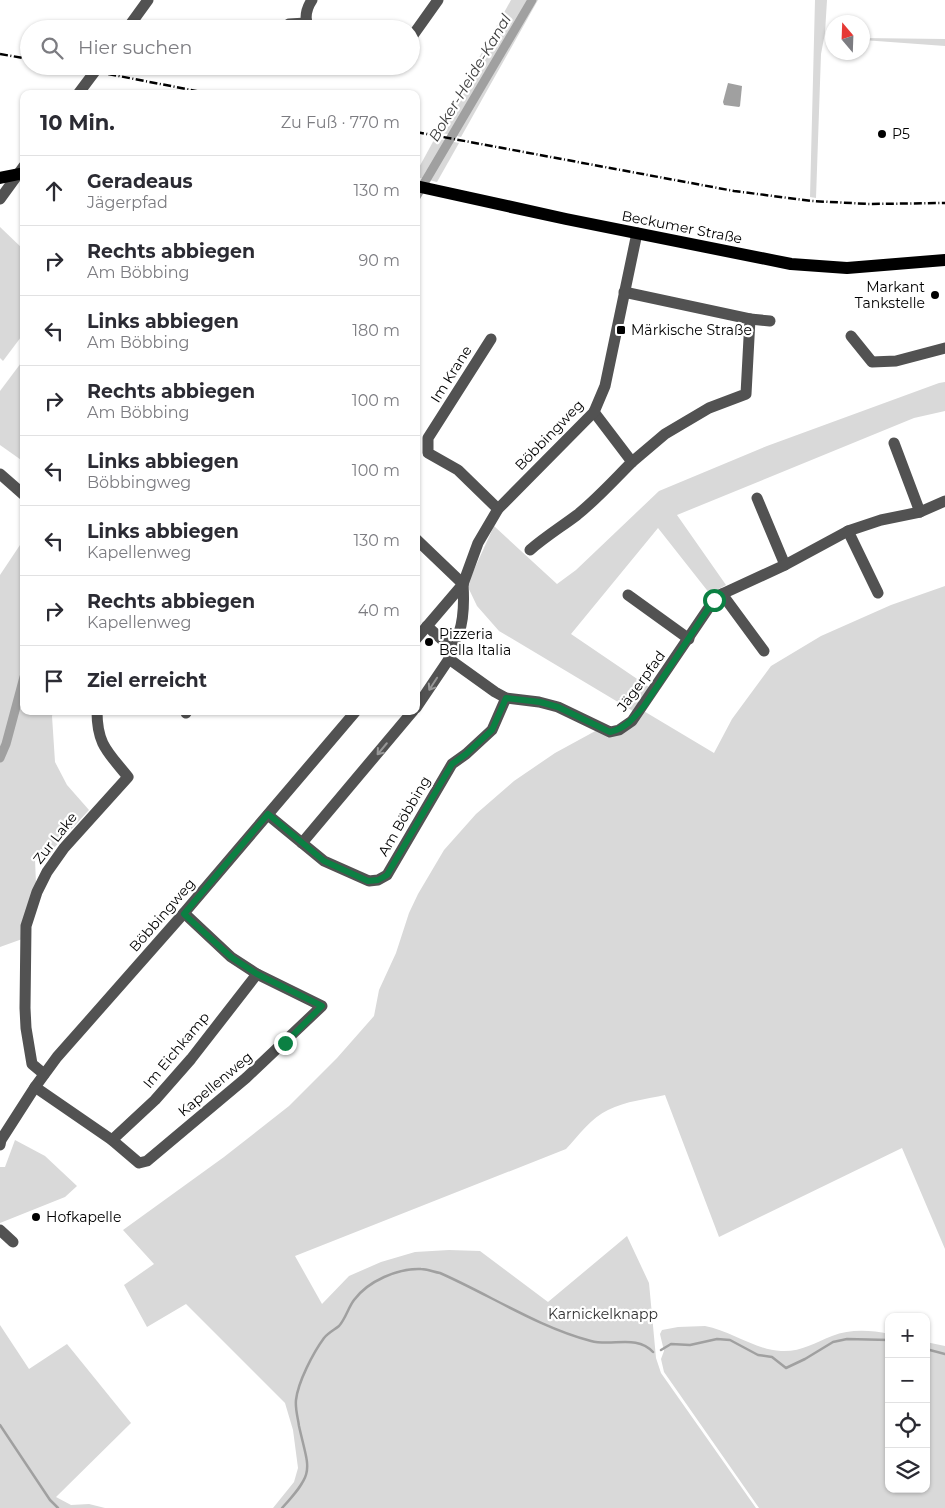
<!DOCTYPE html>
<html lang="de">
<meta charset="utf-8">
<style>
body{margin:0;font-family:Montserrat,sans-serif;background:#f7f7f7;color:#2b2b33}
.controls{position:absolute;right:15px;bottom:15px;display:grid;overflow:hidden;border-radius:10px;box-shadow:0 1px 4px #0004}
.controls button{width:45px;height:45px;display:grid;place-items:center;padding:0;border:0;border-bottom:1px solid #e1e1e2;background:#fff;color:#2b2b33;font:25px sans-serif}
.compass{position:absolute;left:825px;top:15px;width:45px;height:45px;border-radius:50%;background:#fff;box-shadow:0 1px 4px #0004;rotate:341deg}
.stop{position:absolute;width:15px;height:15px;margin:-11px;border:4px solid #0b8043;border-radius:50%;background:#fff}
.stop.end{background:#0b8043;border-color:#fff;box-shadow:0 1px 5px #0008}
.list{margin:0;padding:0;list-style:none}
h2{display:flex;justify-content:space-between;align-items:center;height:65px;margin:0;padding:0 20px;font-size:21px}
h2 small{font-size:16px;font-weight:400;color:#7c7c81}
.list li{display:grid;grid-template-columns:32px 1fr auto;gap:15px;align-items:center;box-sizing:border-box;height:70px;padding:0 20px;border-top:1px solid #e1e1e2}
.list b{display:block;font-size:19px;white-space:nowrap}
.list p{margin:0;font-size:16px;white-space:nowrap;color:#7c7c81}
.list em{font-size:16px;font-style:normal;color:#7c7c81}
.icon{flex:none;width:28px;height:28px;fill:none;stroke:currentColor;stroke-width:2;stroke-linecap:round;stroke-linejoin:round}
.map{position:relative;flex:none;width:945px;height:1508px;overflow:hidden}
.search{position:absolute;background:#fff;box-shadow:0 1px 4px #0004;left:20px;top:20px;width:400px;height:55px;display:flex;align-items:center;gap:12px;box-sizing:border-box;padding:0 18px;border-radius:28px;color:#7c7c81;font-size:19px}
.panel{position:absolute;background:#fff;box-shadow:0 1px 4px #0004;left:20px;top:90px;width:400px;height:625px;border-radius:10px}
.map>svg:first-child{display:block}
.green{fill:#d9d9d9}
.water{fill:#a0a0a0}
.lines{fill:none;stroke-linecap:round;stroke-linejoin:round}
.stream{stroke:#a0a0a0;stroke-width:2.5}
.canal{stroke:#a0a0a0;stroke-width:9}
.minor{stroke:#525252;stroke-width:11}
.major{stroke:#000;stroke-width:12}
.rail{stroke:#000;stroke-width:2.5;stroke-dasharray:8 2.5 1 2.5;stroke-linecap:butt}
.oneway{stroke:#979797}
.route{stroke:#0b8043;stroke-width:6}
.poi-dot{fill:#000;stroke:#fff;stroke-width:2}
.labels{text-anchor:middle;stroke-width:4.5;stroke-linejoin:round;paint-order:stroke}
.poi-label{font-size:14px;fill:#000;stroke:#fff;text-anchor:start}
.street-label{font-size:14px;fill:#000;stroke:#fff}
.park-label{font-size:14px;fill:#303030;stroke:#fff}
.water-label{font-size:15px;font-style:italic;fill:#414141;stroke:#fff}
</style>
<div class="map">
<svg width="945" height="1508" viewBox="0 0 945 1508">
<rect width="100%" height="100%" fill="#fff"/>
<!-- green -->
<g class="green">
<path d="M511,0h27l-77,137 -23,-5z"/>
<path d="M815,0h12l-2,33 -4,21 -5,144 -6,-1z"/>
<path d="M862,38l83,1v7l-82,-6z"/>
<path d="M435,138l24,5 -22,39 -21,-5v-4z"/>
<path d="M0,227l24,23v83l-21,28 -3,-3z"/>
<path d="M24,359v103l-24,-17v-54z"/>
<path d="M945,382v29l-31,7 -237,97 49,70 -16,9 -52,-66 -87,106 78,53 -16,24 -134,-80 -22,-25 -10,-21 27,-59 63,58 19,-14 83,-79 108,-45 172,-63z"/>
<path d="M24,539v172h30l-2,5 3,46 12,23 22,25 -36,39 -9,12 -9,-2 1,25 -11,54 -25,9v-372z"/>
<path d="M945,586v663l-43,-101 -183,89 -54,-142c-18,4 -39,6 -57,15 -16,7 -30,26 -42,39l-271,107 27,48 27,-28 32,-14 34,-10 34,-2 31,1 68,51 79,-66 22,47 7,75 5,15 95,135h-483l21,-26 4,-14 -5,-38 -8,-27 -99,-99 -39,23 -23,-42 30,-21 -31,-34 101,-73 65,-51 48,-48 37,-42 5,-26 17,-37 13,-40 9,-19 26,-44 32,-36 38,-33 41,-28 44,-24 20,1 23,-20 72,43 18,-34 39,-53 50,-30 70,-31z"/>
<path d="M15,1140l30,16 32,30 -12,11 -65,26v-56h5z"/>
<path d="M0,1325l29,44 38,-25 64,79 -75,74 15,8 18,-1 16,4h-105z"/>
<path d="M705,1326c26,5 51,24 76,25 20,1 33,-8 51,-15 18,-7 38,-6 57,-2v155h37v-147l19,4v162h-186l-95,-136 -3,-13 3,-8 -4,-17 2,-4 16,-3z"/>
</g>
<!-- water -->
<path class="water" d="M728,83l14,3 -2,20 -1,1 -15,-2 -1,-3z"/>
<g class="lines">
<!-- stream -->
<g class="stream">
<path d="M926,1349l19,5"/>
<path d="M661,1350l10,-6 19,1 27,-6 13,1 28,15 14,2 14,11 19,-9 28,-17 14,-3 42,1"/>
<path d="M0,1425l50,75 8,8"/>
<path d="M282,1508c34,-37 27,-37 17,-82 -1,-8 -4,-17 -3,-26 2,-18 17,-47 28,-62 4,-5 10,-8 15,-12 7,-8 9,-18 15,-26 14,-19 44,-32 67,-31 6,0 13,3 19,4 50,22 98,54 151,68 21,6 45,-7 62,11"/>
</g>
<!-- canal -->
<g class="canal">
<path d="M416,197l116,-197"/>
<path d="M0,758l6,-14 18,-67"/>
</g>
<!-- minor -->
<g class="minor">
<path d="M127,29l21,-29"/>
<path d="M282,29l7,-5 17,-1"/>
<path d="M309,29c-5,-10 -3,-20 3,-29"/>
<path d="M411,38l27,-38"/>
<path d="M363,66h11"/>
<path d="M78,94l21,-28"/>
<path d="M0,199l24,-33"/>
<path d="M750,319l20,2"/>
<path d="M851,336l21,26 24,-1 49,-13"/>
<path d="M491,339l-63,99v15l30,17 40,39"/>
<path d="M594,412l38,50 33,-28 44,-26 37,-14 4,-75 -126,-27"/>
<path d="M894,443l26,69"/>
<path d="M0,474l24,21"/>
<path d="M757,498l28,67"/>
<path d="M848,531l30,62"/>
<path d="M416,539l47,45"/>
<path d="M530,550c15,-13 31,-23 47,-35 20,-16 37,-35 55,-53"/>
<path d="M463,584c1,15 1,34 -4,49 -5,11 -10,12 -10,26l46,33 11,6 33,4 19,5 52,25 9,-2 13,-9 82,-121 8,-6 63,-29 63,-34 33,-11 39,-8 25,-11"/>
<path d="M722,594l42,57"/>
<path d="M628,595l61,44"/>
<path d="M427,626l23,21"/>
<path d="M416,639l47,-55 15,-41 20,-34 96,-97 11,-26 32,-153"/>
<path d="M416,708l33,-49"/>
<path d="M186,713l1,-2"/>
<path d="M268,815l56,46 45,20 9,-1 9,-5 65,-111 14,-10 26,-24 14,-32"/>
<path d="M302,843l111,-132"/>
<path d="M44,1074l-12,-10 -6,-36 -1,-20 1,-82 11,-34 10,-20 17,-24 64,-71c-20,-25 -31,-32 -31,-66"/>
<path d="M35,1087l77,53 27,23 8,-2 99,-83 76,-72 -65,-32 -26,-17 -47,-44"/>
<path d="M112,1140l43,-40 36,-41 66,-85"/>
<path d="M0,1145l1,-5 34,-53 22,-30 127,-144 172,-202"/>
<path d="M0,1230l13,12"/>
</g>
<!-- major -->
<g class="major">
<path d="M0,178l24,-5"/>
<path d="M416,186l150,33 225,45 56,4 98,-8"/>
</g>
<!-- rail -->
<g class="rail">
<path d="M0,54l29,5"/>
<path d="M67,66l145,28"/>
<path d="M416,132l318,59 78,10 57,3 76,-1"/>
</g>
</g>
<!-- one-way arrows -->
<defs><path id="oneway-shaft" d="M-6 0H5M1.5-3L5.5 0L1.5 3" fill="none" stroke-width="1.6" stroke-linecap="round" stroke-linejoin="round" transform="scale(1.25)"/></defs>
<g class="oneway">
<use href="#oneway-shaft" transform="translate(433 684) rotate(123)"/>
<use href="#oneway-shaft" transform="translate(382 749) rotate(130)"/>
</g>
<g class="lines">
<!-- route -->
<path class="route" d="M285,1043l37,-37 -65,-32 -26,-17 -47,-43 84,-100 56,47 44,20 10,-1 9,-5 65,-111 14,-10 26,-24 14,-32 34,4 18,5 52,25c16,-4 24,-14 34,-26l70,-106"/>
</g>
<!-- markers -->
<g class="poi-dot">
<circle cx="882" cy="134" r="5"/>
<circle cx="935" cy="295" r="5"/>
<rect x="616" y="325" width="10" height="10" rx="2.5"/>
<circle cx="429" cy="642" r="5"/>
<circle cx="36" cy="1217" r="5"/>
</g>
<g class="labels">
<!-- poi labels -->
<g class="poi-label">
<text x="892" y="139">P5</text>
<text x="925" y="292" text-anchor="end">Markant<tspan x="925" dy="16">Tankstelle</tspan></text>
<text x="631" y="335">Märkische Straße</text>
<text x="439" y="639">Pizzeria<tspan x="439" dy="16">Bella Italia</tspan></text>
<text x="46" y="1222">Hofkapelle</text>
</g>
<!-- street labels -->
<g class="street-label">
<text transform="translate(682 227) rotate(11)" y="5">Beckumer Straße</text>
<text transform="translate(451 374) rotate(-58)" y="5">Im Krane</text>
<text transform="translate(549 435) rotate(-46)" y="5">Böbbingweg</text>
<text transform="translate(641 681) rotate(-54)" y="5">Jägerpfad</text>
<text transform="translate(404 816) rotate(-60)" y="5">Am Böbbing</text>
<text transform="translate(55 838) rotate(-52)" y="5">Zur Lake</text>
<text transform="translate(162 915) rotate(-49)" y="5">Böbbingweg</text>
<text transform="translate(176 1050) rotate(-50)" y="5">Im Eichkamp</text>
<text transform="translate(215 1084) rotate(-40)" y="5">Kapellenweg</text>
</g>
<!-- park labels -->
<g class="park-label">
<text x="603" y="1319">Karnickelknapp</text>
</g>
<!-- water labels -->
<g class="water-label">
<text transform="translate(470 78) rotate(-59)" y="5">Boker-Heide-Kanal</text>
</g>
</g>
</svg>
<div class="controls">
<button>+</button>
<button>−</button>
<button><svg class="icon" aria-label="locate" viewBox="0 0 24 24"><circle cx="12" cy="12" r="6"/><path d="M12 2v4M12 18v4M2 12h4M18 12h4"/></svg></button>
<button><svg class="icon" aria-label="layers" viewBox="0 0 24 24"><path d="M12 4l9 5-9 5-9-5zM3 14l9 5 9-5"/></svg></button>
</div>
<svg class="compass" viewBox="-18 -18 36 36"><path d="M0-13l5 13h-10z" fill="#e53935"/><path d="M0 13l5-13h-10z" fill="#7c7c81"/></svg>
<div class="stop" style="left:714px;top:600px"></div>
<div class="stop end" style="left:285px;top:1043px"></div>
<div class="search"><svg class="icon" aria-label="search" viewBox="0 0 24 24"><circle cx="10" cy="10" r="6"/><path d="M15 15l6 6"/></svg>Hier suchen</div>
<section class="panel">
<h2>10 Min.<small>Zu Fuß · 770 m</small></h2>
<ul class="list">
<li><svg class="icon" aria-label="ahead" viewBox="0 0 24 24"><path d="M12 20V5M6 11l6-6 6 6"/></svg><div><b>Geradeaus</b><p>Jägerpfad</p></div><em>130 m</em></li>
<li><svg class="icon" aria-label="right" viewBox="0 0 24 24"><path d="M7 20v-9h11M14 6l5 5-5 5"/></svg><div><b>Rechts abbiegen</b><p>Am Böbbing</p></div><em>90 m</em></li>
<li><svg class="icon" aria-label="left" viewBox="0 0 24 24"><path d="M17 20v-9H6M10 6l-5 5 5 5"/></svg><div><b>Links abbiegen</b><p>Am Böbbing</p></div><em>180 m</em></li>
<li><svg class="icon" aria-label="right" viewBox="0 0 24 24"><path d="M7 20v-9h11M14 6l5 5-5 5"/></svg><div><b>Rechts abbiegen</b><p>Am Böbbing</p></div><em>100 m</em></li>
<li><svg class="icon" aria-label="left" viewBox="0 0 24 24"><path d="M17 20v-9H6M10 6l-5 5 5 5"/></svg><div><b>Links abbiegen</b><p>Böbbingweg</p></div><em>100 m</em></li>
<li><svg class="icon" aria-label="left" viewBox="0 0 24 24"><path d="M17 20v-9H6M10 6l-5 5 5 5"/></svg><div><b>Links abbiegen</b><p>Kapellenweg</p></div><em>130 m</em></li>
<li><svg class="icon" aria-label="right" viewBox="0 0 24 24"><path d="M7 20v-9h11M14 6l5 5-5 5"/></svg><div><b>Rechts abbiegen</b><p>Kapellenweg</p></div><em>40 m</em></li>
<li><svg class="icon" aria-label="arrive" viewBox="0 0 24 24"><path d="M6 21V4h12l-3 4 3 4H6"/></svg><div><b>Ziel erreicht</b></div></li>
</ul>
</section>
</div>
